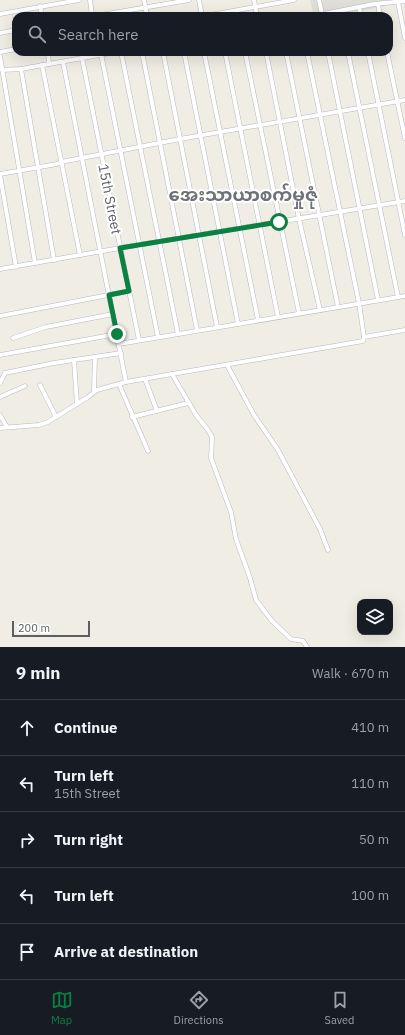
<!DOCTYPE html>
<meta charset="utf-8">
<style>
body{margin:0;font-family:"IBM Plex Sans","Noto Sans Myanmar",sans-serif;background:#242831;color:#f1f3f6}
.controls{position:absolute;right:12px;bottom:12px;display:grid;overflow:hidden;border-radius:8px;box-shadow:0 4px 16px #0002}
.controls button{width:36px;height:36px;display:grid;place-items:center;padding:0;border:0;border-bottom:1px solid #363941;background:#171b24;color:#f1f3f6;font:20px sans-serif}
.scale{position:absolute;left:12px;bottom:10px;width:78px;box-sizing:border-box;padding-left:4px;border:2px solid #5c6065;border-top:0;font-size:11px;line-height:14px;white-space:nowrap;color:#5c6065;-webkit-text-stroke:3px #fff;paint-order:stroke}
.stop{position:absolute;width:12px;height:12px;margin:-9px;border:3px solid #0b8043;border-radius:50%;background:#fff}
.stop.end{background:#0b8043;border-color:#fff;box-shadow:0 1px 4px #0008}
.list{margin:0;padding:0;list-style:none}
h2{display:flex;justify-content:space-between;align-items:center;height:52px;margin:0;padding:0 16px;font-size:17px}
h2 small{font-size:13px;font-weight:400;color:#9ea1a6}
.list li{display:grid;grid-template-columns:26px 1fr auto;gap:12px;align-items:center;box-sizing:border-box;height:56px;padding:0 16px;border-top:1px solid #363941}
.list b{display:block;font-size:15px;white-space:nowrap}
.list p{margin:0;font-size:13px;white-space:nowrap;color:#9ea1a6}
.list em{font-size:13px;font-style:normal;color:#9ea1a6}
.icon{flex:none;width:22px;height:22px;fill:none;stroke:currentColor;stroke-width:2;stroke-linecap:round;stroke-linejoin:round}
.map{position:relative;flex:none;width:405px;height:647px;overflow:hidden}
.search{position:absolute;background:#171b24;box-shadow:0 4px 16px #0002;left:12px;right:12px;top:12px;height:44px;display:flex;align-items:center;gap:10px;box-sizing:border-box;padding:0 14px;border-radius:12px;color:#9ea1a6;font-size:15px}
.sheet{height:332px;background:#171b24}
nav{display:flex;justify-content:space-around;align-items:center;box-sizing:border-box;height:56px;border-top:1px solid #363941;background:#171b24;font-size:11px;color:#9ea1a6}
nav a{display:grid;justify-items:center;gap:2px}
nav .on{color:#0b8043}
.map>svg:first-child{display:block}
.industrial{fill:#e0ded8}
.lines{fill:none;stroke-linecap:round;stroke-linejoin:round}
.minor-casing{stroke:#b6babe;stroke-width:5}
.minor{stroke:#fff;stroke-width:4}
.route{stroke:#0b8043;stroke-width:5}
.labels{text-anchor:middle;stroke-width:4;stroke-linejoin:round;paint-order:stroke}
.street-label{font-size:14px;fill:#5c6065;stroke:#fff}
.district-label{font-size:18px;font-weight:bold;fill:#6d7277;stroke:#fff}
</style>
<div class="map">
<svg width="405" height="647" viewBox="0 0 405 647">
<rect width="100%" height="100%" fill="#efede4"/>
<!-- industrial -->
<path class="industrial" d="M310,0h95v2l-71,14h-20z"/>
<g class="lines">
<!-- minor casing -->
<g class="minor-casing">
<g id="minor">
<path d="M90,0l2,16"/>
<path d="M144,0l3,16"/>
<path d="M199,0l3,16"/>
<path d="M254,0l3,16"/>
<path d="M319,0l3,14"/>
<path d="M398,2l7,36"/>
<path d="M378,4l2,12"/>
<path d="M40,6l2,10"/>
<path d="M359,7l2,9"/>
<path d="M0,14l79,-14"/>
<path d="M95,16l94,-16"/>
<path d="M205,16l89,-16"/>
<path d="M313,16l61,-12 31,-3"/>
<path d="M0,33l16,-3"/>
<path d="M0,52l16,-3"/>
<path d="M48,52l1,12"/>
<path d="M121,52l57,282"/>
<path d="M142,52l55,278"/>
<path d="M163,52l54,275"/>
<path d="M184,52l54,272"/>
<path d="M204,52l54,268"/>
<path d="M225,52l53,265"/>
<path d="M245,52l54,261"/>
<path d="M266,52l33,167 21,91"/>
<path d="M286,52l52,255"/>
<path d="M328,52l50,248"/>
<path d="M348,52l50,245"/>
<path d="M368,52l37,183"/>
<path d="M387,52l18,86"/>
<path d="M101,54l57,283"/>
<path d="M0,56l35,207"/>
<path d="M82,58l57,282"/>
<path d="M63,62l63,320"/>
<path d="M42,65l38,190"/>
<path d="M21,69l33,191"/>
<path d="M2,70l19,-1 95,-17"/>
<path d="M0,174l57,-10 4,-2 119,-23 225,-39"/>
<path d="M0,175l16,92"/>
<path d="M0,269l120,-21 285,-47"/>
<path d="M0,316l129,-25"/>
<path d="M364,337l41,-7"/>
<path d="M13,338l33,-11 67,-13"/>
<path d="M119,344l286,-48"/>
<path d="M0,355l117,-21"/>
<path d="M74,360l3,44"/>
<path d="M227,365l27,50 24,35 42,79 8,21"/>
<path d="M172,374l24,41 12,15 4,7 -1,21 20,54 5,27 14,39 6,22 16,21 19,18 12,2 4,6"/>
<path d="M145,379l12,32"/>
<path d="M0,383l5,-10 49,-10 67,-10"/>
<path d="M119,384l29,67"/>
<path d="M40,385l16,32"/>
<path d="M94,391l1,-34"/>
<path d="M0,397l25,-11"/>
<path d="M0,415l7,12"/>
<path d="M132,417l56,-14"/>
<path d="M0,428l39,-3 9,-3 40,-25 9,-7 29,-8 237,-41 1,-4 -5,-34 -52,-251"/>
</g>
</g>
<!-- minor -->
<use href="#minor" class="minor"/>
</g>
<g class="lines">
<!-- route -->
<path class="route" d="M117,334l-8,-39 20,-4 -9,-43 159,-26"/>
</g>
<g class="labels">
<!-- street labels -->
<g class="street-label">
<text transform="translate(110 199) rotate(79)" y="5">15th Street</text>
</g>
<!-- district labels -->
<g class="district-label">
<text x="243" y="201">အေးသာယာစက်မှုဇုံ</text>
</g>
</g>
</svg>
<div class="controls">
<button><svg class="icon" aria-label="layers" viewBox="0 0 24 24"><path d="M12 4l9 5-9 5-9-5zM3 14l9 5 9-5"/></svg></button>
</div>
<div class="scale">200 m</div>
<div class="stop" style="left:279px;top:222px"></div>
<div class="stop end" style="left:117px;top:334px"></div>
<div class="search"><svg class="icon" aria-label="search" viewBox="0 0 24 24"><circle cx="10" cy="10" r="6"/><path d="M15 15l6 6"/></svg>Search here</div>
</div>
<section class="sheet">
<h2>9 min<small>Walk · 670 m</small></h2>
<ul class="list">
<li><svg class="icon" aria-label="ahead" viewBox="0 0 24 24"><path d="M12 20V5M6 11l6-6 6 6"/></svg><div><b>Continue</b></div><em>410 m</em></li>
<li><svg class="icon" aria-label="left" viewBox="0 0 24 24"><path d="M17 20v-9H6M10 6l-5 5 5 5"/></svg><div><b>Turn left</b><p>15th Street</p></div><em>110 m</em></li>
<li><svg class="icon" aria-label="right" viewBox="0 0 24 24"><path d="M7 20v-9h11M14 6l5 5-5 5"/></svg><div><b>Turn right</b></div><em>50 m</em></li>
<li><svg class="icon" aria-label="left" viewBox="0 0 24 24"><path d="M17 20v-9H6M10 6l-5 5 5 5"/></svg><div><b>Turn left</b></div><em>100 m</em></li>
<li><svg class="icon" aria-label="arrive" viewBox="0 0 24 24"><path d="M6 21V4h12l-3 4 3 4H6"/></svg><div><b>Arrive at destination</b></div></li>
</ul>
</section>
<nav>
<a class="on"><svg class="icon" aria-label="map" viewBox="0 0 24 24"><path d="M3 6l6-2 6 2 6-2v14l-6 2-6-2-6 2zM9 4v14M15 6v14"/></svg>Map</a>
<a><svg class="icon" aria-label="directions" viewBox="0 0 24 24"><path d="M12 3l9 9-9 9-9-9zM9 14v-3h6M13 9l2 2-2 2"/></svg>Directions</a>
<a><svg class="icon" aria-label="saved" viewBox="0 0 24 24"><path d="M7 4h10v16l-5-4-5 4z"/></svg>Saved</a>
</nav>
